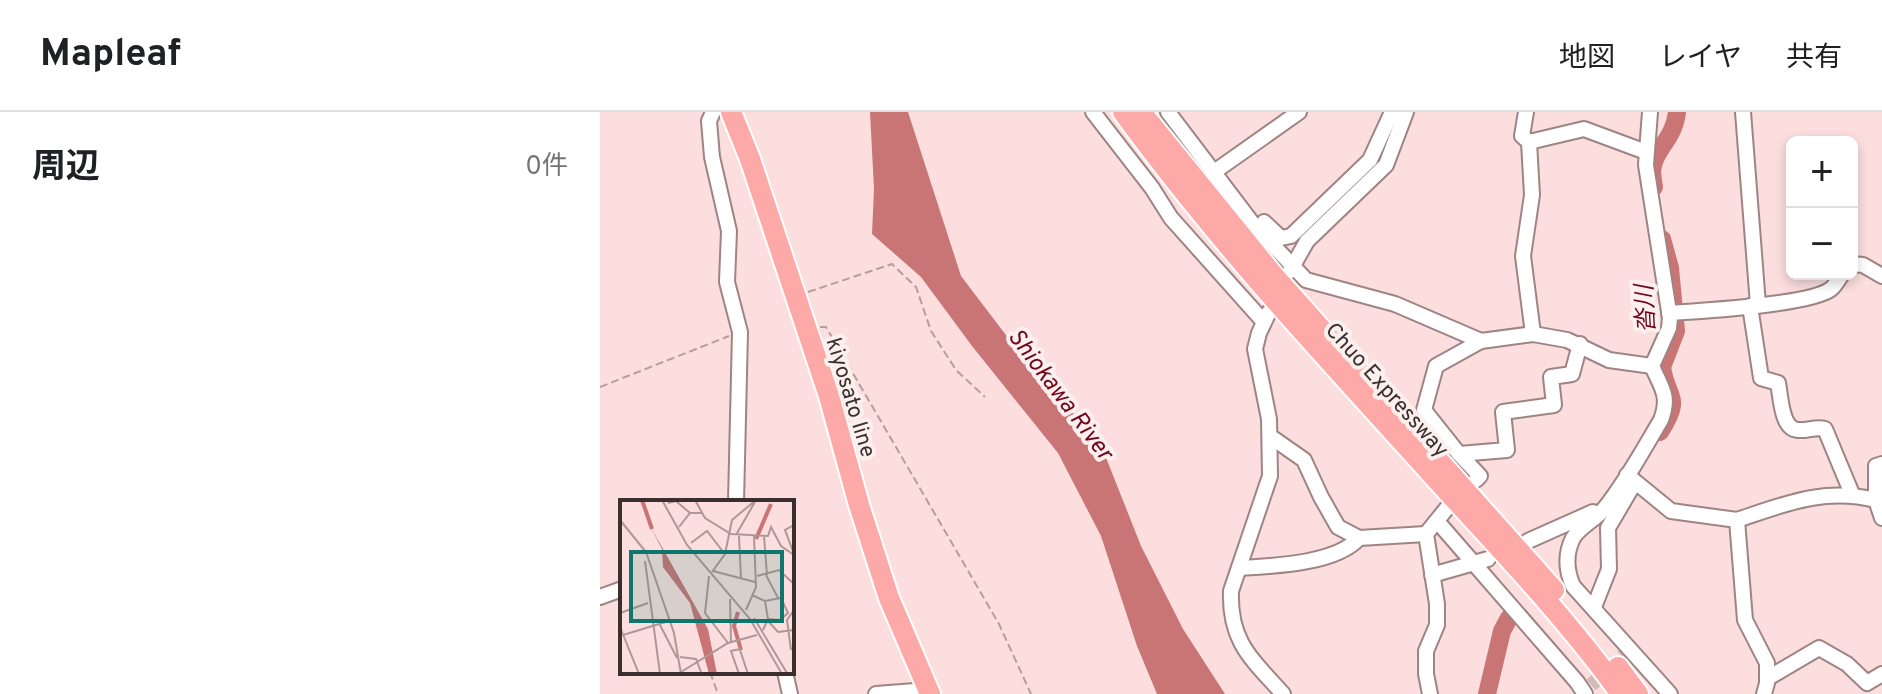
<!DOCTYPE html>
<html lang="ja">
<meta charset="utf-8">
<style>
body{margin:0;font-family:Overpass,"Noto Sans JP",sans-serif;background:#f6f6f6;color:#202124}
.controls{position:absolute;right:24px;top:24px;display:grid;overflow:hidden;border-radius:12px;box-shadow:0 4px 12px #0003}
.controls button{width:72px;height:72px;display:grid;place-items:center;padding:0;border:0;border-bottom:2px solid #e0e0e0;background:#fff;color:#202124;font:40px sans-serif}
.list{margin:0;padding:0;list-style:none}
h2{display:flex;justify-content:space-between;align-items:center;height:104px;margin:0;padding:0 32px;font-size:34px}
h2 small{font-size:26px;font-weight:400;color:#757577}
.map{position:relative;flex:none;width:1282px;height:582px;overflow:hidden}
header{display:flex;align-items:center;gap:48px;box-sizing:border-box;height:112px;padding:0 40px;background:#fff;border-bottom:2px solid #e0e0e0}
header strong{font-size:38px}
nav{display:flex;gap:44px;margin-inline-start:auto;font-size:28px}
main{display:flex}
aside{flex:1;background:#fff}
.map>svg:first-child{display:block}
.water{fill:#c97576}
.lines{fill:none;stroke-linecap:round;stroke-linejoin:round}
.river{stroke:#c97576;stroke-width:18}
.minor-tunnel{stroke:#d4bbba;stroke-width:14;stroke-dasharray:14 7;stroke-linecap:butt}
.minor-casing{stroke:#9e8483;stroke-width:18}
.highway-casing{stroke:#fff;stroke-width:24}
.path{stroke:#b59e9d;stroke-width:2;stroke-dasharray:8 4;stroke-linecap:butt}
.minor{stroke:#fff;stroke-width:14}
.highway{stroke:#fca9a8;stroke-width:20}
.labels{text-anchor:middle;stroke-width:8;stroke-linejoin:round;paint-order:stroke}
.street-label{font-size:22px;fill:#3a2f2e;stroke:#fcf0ef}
.water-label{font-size:24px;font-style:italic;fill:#71061a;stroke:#fcf0ef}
.inset-river{fill:none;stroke:#c97576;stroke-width:4}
.inset-road{fill:none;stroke:#ae9897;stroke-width:2}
.view{fill:#0f766e;fill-opacity:0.15;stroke:#0f766e;stroke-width:4}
.inset-edge{fill:none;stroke:#3a2f2e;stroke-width:4}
</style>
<header>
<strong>Mapleaf</strong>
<nav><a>地図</a><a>レイヤ</a><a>共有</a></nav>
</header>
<main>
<aside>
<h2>周辺<small>0件</small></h2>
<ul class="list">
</ul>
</aside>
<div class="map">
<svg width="1282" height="582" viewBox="0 0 1282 582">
<rect width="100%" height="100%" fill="#fbdedd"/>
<!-- water -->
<path class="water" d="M270,0h38l53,164 51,67 89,102 40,101 42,83 42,65h-68l-20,-48 -36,-110 -43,-83 -86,-107 -51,-69 -49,-43 2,-45z"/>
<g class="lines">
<!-- river -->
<g class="river">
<path d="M1054,75c-1,-7 -3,-14 -1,-21 3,-18 21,-27 24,-54"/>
<path d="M1060,320c23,-36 7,-32 2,-65l14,-36 -6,-63 -8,-29"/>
<path d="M887,582l15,-63 7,-13"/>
</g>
<!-- minor-tunnel -->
<path class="minor-tunnel" d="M991,573l34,-31"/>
<!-- minor casing -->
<g class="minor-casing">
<g id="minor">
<path d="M113,0l-4,9 3,36 17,74 -2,51 13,50 -4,170"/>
<path d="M493,0l59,76 19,30 92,103"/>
<path d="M568,0l85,112 53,56 89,24 86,37"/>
<path d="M926,0l-4,24 7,6 3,53 -9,61 10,78"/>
<path d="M1050,0l-4,53 24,153 -1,10 -17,38c10,23 18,30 9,54 -18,30 -35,62 -57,89 -9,11 -24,17 -31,29 -8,16 -7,32 0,48l97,108"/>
<path d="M1143,0l15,193"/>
<path d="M929,30l55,-13 62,23"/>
<path d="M614,60l85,-60"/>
<path d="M664,110l17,16 10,-2 79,-76 22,-48"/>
<path d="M1252,152l11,1 19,11"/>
<path d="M690,159l17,-30 79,-76 20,-53"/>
<path d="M1150,194l11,72 17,5c3,14 3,46 20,47 10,1 18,-4 27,-1l27,65"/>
<path d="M669,200l-10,21 -4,16 14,70 1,57 -39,115c-2,51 21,68 52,103"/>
<path d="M1069,201c30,-2 141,-8 162,-24 4,-3 8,-10 11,-15"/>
<path d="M671,325l33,23 17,37 17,30 21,11 67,-4"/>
<path d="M859,342l-35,-44 12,-44 45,-25 52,-7 34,6 42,20 43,6"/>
<path d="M1027,363l44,36 66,9 8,100 22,43v20l-3,11"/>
<path d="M876,368l4,-4 -21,-22 48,-4 -4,-38 51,-7 -3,-28 21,-3 8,-30"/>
<path d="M1276,388v-34l6,-2"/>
<path d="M1137,408c48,-16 87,-33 139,-20l6,18"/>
<path d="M837,409l140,161 8,12"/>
<path d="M928,429l65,-29"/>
<path d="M640,456c33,-2 96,-4 119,-30"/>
<path d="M832,463l56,-16"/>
<path d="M0,485l22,-8"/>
<path d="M994,495l15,-38 -1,-41 27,-46"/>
<path d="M185,560l5,22"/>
<path d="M1168,566l51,-30 28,16 20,19 15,-9"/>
<path d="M276,582l52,-4"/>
<path d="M830,582l-4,-20v-23l11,-26v-21l-11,-70 21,-26"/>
</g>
</g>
<!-- highway casing -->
<g class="highway-casing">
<g id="highway">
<path d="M131,0l19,47 79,237 30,109 30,93 41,96"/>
<path d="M523,0c98,135 213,256 324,379 60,65 122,131 174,203"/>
<path d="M541,0l133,164 280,314"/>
<path d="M1018,555l20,27"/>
</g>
</g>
<!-- path -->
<g class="path">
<path d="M208,180l84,-28 24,23 15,44 25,39 29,27"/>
<path d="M220,215h6l173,297 32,70"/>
<path d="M0,275l129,-51"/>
<path d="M110,560l8,22"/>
</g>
<!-- minor -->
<use href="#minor" class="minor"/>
<!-- highway -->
<use href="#highway" class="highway"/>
</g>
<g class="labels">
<!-- street labels -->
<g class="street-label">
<text transform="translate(788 277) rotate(48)" y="8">Chuo Expressway</text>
<text transform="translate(252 285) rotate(73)" y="8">kiyosato line</text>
</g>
<!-- water labels -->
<g class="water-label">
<text transform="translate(1045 197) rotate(-93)" y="8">沓川</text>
<text transform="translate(461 282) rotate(53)" y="8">Shiokawa River</text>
</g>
</g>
<!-- overview -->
<g transform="translate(20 388)">
<rect width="174" height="174" fill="#fbdedd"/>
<path d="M29,24l59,105 9,45h-8l-19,-71 -27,-36 -1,-18z" fill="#c97576"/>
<path class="inset-river" d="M22,0l10,29M136,39l15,-35M118,112l-4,14 7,24"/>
<path class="inset-road" d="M42,0l25,45 63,74 32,55M75,0l10,18 26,16 37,2 3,-9 10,19 13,9M48,3l8,-2 14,12M0,20l26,32 28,81 7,41M174,25l-9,5 9,24M59,27l11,-14h12M116,35l20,-35M119,36l2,43M144,36l3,39M71,43l16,-12 17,22M25,61l15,113M93,71l42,11M92,72l13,-18 7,-34 24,-20M146,75l12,23M89,76l-4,37 23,30M137,76l22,-6 15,14M132,95l13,6 3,18 -5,11M110,99l1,44M145,101l16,-3 7,15 -8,7 -12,-1M126,110l10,-23 -2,-51M0,113l28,-10M134,118l33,55M148,121l10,11 16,-2M39,123l18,35M0,127l19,47M3,135l46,-14M119,147l9,27M171,150l-4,-30 7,-10M60,157l16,2 5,13M61,172l47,-29 29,-8M119,174l-8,-23 9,-2"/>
<path class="view" d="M11,52h151v69h-151z"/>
<rect width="174" height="174" class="inset-edge"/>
</g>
</svg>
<div class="controls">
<button>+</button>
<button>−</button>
</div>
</div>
</main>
